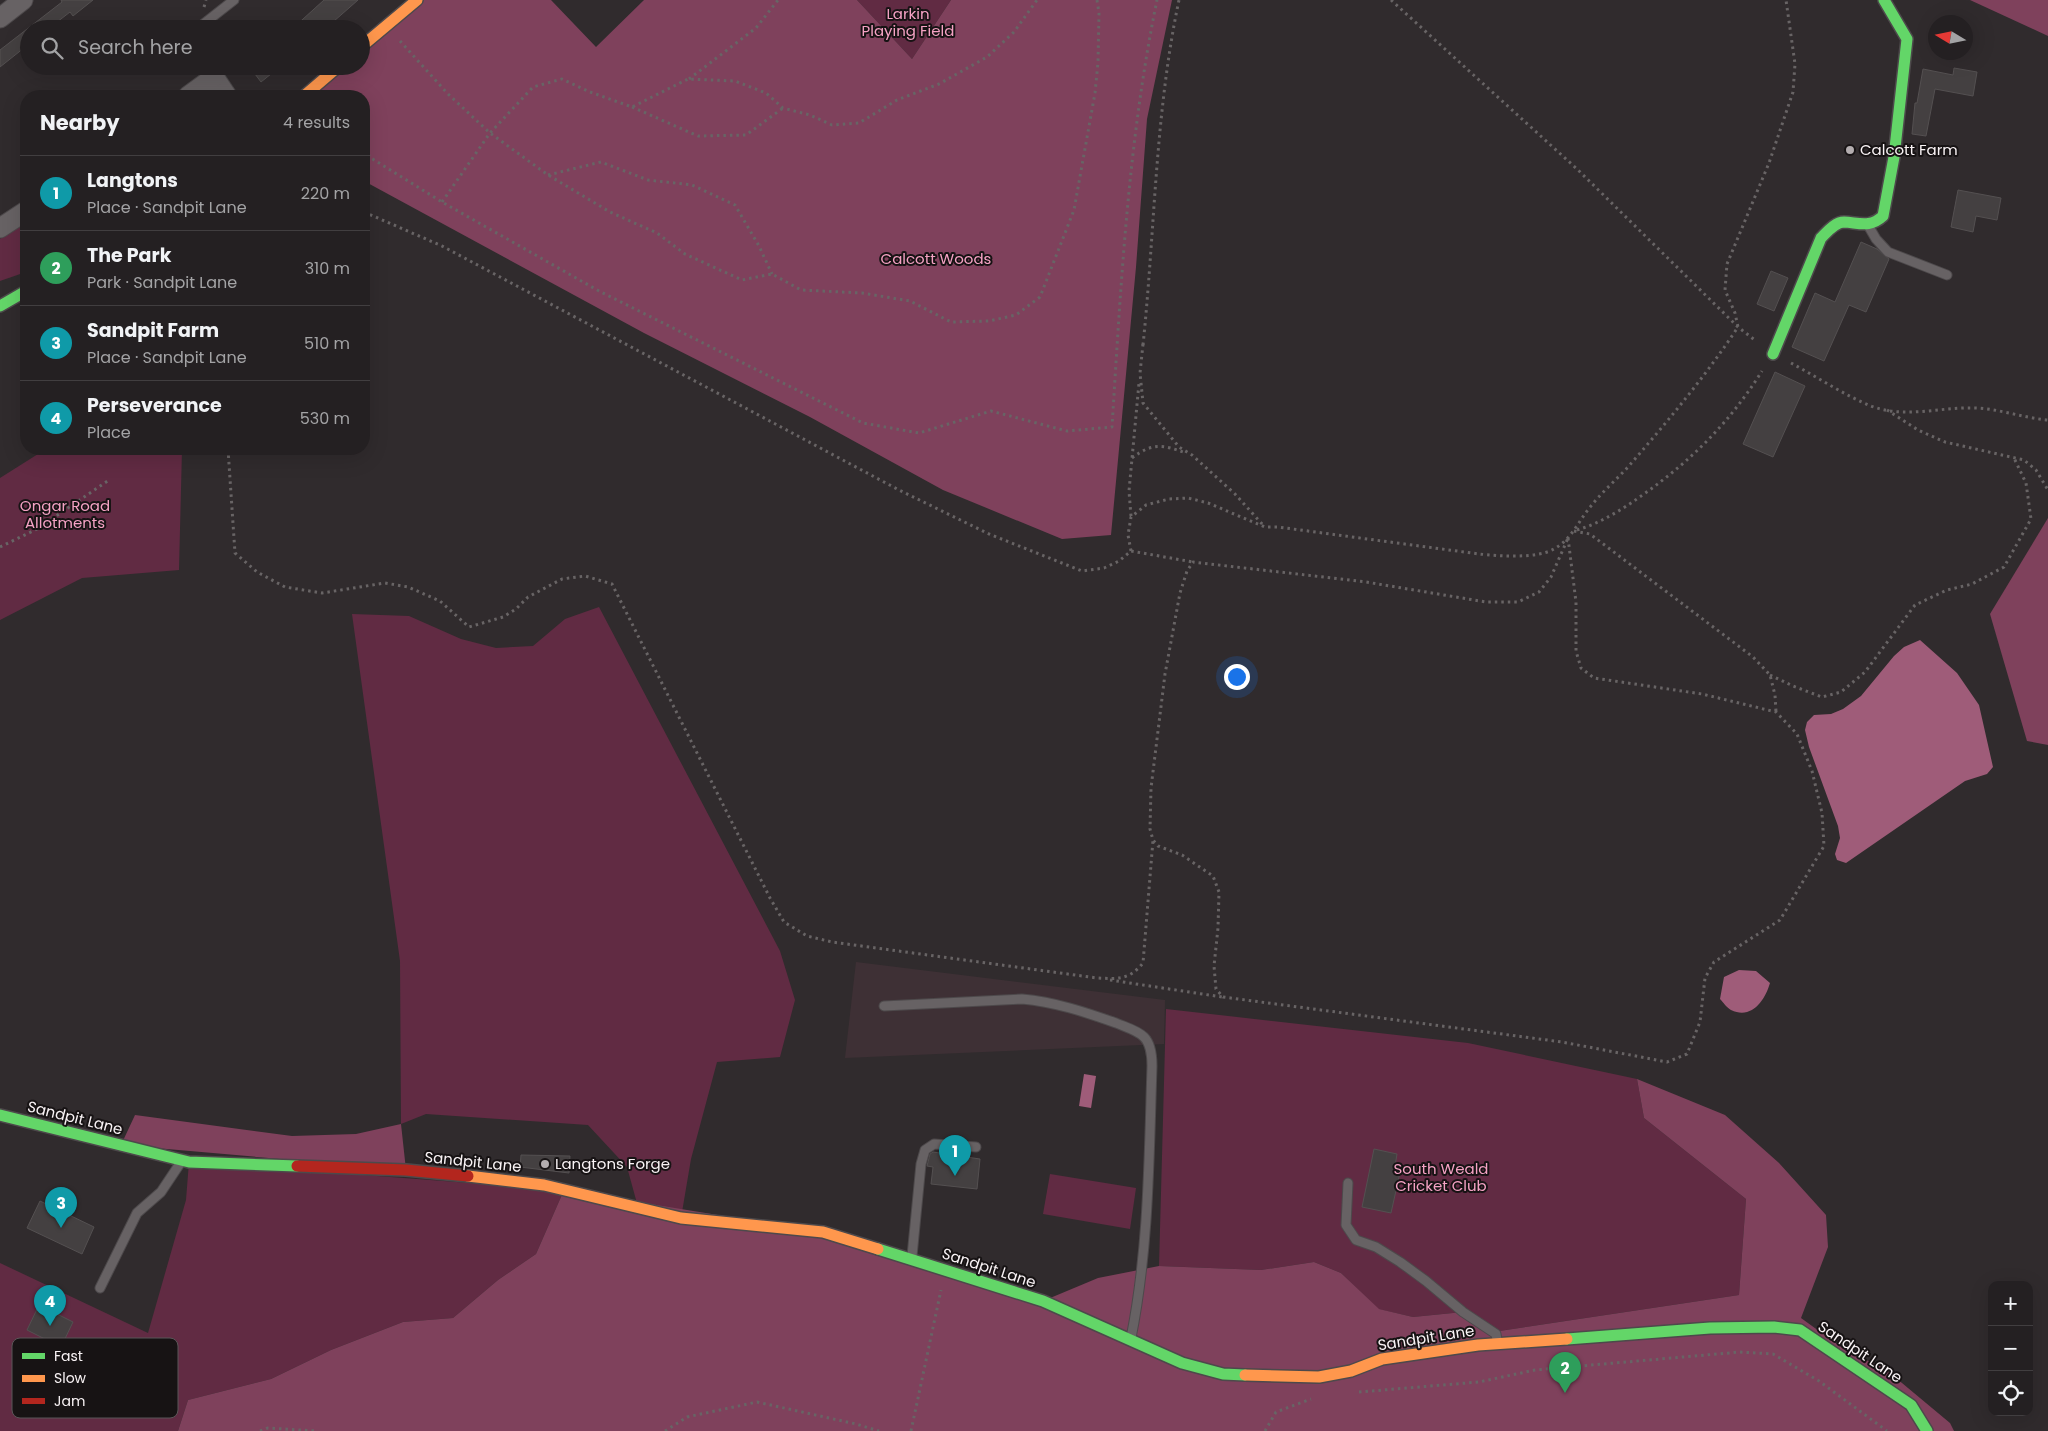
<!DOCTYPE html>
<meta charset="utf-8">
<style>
body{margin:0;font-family:Poppins,sans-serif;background:#2c282a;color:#f1f3f6}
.controls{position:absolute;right:15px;bottom:15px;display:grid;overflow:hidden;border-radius:10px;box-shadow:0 5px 20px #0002}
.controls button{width:45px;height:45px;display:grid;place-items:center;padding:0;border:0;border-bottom:1px solid #413e40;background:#242022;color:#f1f3f6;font:25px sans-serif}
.compass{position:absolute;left:1928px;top:15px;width:45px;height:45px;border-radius:50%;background:#242022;box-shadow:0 5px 20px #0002;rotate:280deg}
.you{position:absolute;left:1236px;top:676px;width:18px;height:18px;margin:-12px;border:4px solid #fff;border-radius:50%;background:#1a73e8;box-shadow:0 0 0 8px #1a73e833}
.badge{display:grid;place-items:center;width:32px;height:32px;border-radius:50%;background:#b45309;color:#fff;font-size:16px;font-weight:700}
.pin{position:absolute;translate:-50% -41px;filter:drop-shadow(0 1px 2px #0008)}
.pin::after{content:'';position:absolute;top:26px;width:18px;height:15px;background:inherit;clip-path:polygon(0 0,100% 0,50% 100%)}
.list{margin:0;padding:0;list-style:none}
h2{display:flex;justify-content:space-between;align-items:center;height:65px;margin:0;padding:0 20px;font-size:21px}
h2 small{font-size:16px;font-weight:400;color:#a3a3a5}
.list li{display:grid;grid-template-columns:32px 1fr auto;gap:15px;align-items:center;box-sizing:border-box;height:75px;padding:0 20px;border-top:1px solid #413e40}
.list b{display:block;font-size:19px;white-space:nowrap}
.list p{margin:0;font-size:16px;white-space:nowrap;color:#a3a3a5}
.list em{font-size:16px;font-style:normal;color:#a3a3a5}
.icon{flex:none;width:28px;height:28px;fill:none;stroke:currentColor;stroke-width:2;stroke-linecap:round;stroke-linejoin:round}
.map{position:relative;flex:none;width:2048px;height:1431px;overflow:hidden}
.search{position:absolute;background:#242022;box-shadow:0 5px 20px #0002;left:20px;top:20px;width:350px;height:55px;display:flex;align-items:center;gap:12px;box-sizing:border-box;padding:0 18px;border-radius:28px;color:#a3a3a5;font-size:19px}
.panel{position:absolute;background:#242022;box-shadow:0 5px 20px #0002;left:20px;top:90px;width:350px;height:365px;border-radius:20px}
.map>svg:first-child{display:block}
.built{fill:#3e3035}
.green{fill:#612b43}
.forest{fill:#7f415c}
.water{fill:#9f5c79}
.building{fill:#444041;stroke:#545051}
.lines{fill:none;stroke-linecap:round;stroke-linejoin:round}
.lane-casing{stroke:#4d494b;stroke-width:11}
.street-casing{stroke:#4d494b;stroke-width:21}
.fast-casing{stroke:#4d494b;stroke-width:14}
.slow-casing{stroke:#4d494b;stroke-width:14}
.jam-casing{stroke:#4d494b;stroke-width:14}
.path{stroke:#686465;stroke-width:3;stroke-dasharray:2.5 4;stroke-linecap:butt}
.lane{stroke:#676264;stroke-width:9}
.street{stroke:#676264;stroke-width:19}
.fast{stroke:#63d668;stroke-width:11}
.slow{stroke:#ff974d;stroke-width:11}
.jam{stroke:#b3261e;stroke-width:11}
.poi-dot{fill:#b3adaf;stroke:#171314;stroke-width:2}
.labels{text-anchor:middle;stroke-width:4;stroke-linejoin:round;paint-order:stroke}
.park-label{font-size:15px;fill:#f5a2c4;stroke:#171314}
.poi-label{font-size:15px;fill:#f9f3f5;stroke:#171314;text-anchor:start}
.street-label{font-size:15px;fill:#f9f3f5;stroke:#171314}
.key{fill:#171314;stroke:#5b5658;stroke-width:1}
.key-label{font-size:14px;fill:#f9f3f5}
</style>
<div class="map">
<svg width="2048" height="1431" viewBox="0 0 2048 1431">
<rect width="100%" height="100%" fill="#302b2d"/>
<!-- built -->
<path class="built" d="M856,962l309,38 -1,44 -319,14z"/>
<!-- green -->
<g class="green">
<path d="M857,0h94l-39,59z"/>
<path d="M26,222v50l-26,9v-42z"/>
<path d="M46,449h136l-3,121 -97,8 -82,42v-142z"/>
<path d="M599,607l181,344 15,49 -15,57 -63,5 -26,97 -10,59 -43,-11 -11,-40 -39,-42 -162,-11 -25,10 -1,-163 -48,-347 57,2 52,23 35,9 37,-2 32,-27z"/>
<path d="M1166,1009l302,34 169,36 7,39 102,81 -7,96 -246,37 -30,-20 -50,5 -35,-8 -37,-36 -27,-11 -53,8 -102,-4z"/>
<path d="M189,1162l375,28 -28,64 -38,26 -45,38 -50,4 -72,28 -60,29 -83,21 -10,31h-178v-168l148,70 38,-133z"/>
<path d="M1050,1174l86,14 -6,41 -87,-15z"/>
</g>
<!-- forest -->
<g class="forest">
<path d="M417,0h134l45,47 48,-47h213l55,59 39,-59h221l-25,119 -11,148 -25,268 -49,4 -119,-49 -133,-73 -166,-84 -280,-152v-85h-61l36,-30h22v-19z"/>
<path d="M1970,0h78v36z"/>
<path d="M2048,518v227l-21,-4 -37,-127z"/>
<path d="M1637,1079l88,36 54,48 47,52 2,32 -27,71 47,34 36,16 66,55 4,8h-1776l10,-31 83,-21 60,-29 72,-28 50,-4 45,-38 38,-26 28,-64 259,42 220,69 55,-23 61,-12 102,4 53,-8 27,11 38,36 34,8 50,-5 30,20 246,-37 7,-96 -102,-81z"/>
<path d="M135,1115l157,21 64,-2 45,-10 5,46 -285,-25z"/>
</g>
<!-- water -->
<g class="water">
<path d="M1920,640l37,33 22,32 14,62 -6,7 -22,7 -119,82 -9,-3 -2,-6 5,-16 -2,-12 -29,-79 -4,-17 2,-8 7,-7 17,-1 12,-5 18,-13 33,-40 10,-9z"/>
<path d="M1739,970l17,1 14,12c-5,17 -18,37 -39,27 -4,-2 -8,-8 -11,-11l4,-22z"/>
<path d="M1084,1074l12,2 -5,32 -12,-2z"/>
</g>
<!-- building -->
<g class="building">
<path d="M61,0h32l-20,16 -3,-4 -22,17h-19v15l-29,23v-17l62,-48z"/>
<path d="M324,0h34l-33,29h-33z"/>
<path d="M249,66h32l-20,16z"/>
<path d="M1954,68l23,4 -4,24 -38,-7 -9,47 -14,-2 3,-31h2l6,-34 30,6z"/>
<path d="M1958,190l43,8 -4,22 -21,-4 -3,16 -22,-5z"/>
<path d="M1861,242l16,7 12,10 -23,53 -17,-7 -25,56 -32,-14 23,-54 20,9z"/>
<path d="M1771,271l17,7 -14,33 -17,-7z"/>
<path d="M1775,372l30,14 -32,71 -30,-13z"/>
<path d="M1374,1149l23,5 -2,12 6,2 -10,45 -29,-6z"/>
<path d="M933,1152l47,7 -3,30 -46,-5 2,-17 -6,-1 3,-12z"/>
<path d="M521,1155l49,1 -1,17 -49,-6z"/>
<path d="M40,1201l54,26 -12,27 -55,-26z"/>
<path d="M39,1305l34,17 -12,25 -34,-17z"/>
</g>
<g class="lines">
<!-- lane casing -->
<g class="lane-casing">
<g id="lane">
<path d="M197,29l37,-29"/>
<path d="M1869,227l7,12 12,13 59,23"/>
<path d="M884,1006l138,-7c33,3 63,13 94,24 9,4 21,7 28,14 7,7 8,19 8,29 -3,91 -3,182 -21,272"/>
<path d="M1348,1183l-2,42 10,15 20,7 24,15 26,19 37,31 33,22 1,6"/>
<path d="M912,1256l9,-92 4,-14 9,-6 42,3"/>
<path d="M100,1288l37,-75 24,-21 20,-30"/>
</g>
</g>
<!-- street casing -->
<g class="street-casing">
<g id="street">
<path d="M0,18l23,-18"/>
<path d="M207,66l20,30"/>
<path d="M188,96l26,-19"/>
<path d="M0,228l26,-17"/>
</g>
</g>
<!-- fast casing -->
<g class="fast-casing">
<g id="fast">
<path d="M0,306l26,-15"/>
<path d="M1773,354l48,-116c6,-6 14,-16 23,-16 16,1 26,6 39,-6l11,-59 13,-118 -23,-39"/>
<path d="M0,1115l189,47 108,4"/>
<path d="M878,1249l165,52 139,62 41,11 22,1"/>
<path d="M1567,1339l143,-11 64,-1 26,3 111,75 16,26"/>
</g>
</g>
<!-- slow casing -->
<g class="slow-casing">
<g id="slow">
<path d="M361,47l56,-47"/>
<path d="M304,96l35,-30"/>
<path d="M468,1176l76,9 137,33 142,14 55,17"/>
<path d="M1245,1375l74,2 32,-6 31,-12 96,-14 89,-6"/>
</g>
</g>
<!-- jam casing -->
<g class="jam-casing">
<path id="jam" d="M297,1166l109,4 62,6"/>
</g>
<!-- path -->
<g class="path">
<path d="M1391,0l186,169 161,158 18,14"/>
<path d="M204,7l2,-7"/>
<path d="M400,41l48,53 42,39 58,42 62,37 47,21 28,21 57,26 30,-6 29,16 61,3 48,8 41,21 38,-1 27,-6 24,-18 34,-87 21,-117 3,-31 1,-49 -2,-13"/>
<path d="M689,79l67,-51 22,-28"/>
<path d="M632,107l66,29 48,-1 37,-27"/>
<path d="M364,149l7,9 71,44 157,89 264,132 56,10 72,-22 76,20 45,-4c9,-143 16,-286 45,-427"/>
<path d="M548,175l53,-13 47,18 44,5 43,20 24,41 13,28"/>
<path d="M442,202l48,-69 43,-46 29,-8 28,13 42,15 56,-28 47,2 31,12 17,15 27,7 22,10 27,-2 38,-23 42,-16 48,-27 27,-25 23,-32"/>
<path d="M364,212l78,34 457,244 90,44 93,37 22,-3 15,-7 12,-10 62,11"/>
<path d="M1143,344l-3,29 3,30 36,44 13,8 43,39 28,31"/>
<path d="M1143,345c12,-115 12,-232 36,-345"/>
<path d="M1791,363c26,14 53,32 80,43 33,13 68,1 102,2 24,0 50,10 75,12"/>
<path d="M1887,410l31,20 27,12 79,18 12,10 12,20"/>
<path d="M228,449l7,104 22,19 28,15 37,6 63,-10 23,4 32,14 29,26 34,-10 13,-8 12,-12 34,-18 23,-3 27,8 158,314 14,24 23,14 25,6 265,36c21,1 32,2 46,-15l10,-123"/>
<path d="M1132,458c21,-16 31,-13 54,-5"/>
<path d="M1131,516l-2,-25 10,-108"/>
<path d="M1577,530c24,-7 46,-21 67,-36 49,-35 86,-72 118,-123"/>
<path d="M1574,531l16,3 163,123 17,18 5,20 1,17"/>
<path d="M1568,538l8,64v49l5,17 13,10 108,16 74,18 21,22 15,37 10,42 2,33 -44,74 -66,42 -9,16 -5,44 -13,32 -20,8 -105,-20 -339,-45 -7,-8 -2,-23 4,-38 1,-36 -6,-16 -31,-21 -24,-9 -5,-6 -3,-11 1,-41 14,-114 15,-81 7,-22 6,-9 173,20 120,20h32l21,-10 12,-15z"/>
<path d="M0,547l37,-18 72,-49"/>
<path d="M1131,551l-3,-16 3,-18 15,-12 23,-6 19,-1 20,5 57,24h13l201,27c21,2 57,5 75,-5 18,-10 25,-29 37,-43 11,-14 25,-26 37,-39 39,-45 77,-90 110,-140l-3,-14 -10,-23 2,-26 42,-101 24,-71 2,-28 -9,-64"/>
<path d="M1770,675l23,11 29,11 19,-5 24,-20 50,-67 32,-15 25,-6 32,-17 27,-48 -5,-36 -12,-25"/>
<path d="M1110,980l112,17"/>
<path d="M1359,1392l120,-10 56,-12 205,-18 33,2 46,27 68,50"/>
<path d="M260,1431l8,-3 48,3"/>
<path d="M665,1431l22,-14 70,-15 99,22 23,7"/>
<path d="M911,1431l30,-141"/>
<path d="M1265,1431l11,-19 35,-13"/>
</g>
<!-- lane -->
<use href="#lane" class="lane"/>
<!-- street -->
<use href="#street" class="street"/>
<!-- fast -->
<use href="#fast" class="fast"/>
<!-- slow -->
<use href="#slow" class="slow"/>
<!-- jam -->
<use href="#jam" class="jam"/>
</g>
<!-- markers -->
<g class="poi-dot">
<circle cx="1850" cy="150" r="5"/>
<circle cx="545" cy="1164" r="5"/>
</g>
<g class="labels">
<!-- park labels -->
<g class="park-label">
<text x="908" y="19">Larkin<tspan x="908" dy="17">Playing Field</tspan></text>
<text x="936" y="264">Calcott Woods</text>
<text x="65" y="511">Ongar Road<tspan x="65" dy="17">Allotments</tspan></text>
<text x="1441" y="1174">South Weald<tspan x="1441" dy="17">Cricket Club</tspan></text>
</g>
<!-- poi labels -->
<g class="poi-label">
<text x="1860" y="155">Calcott Farm</text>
<text x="555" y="1169">Langtons Forge</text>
</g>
<!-- street labels -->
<g class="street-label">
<text transform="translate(75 1118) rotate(14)" y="5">Sandpit Lane</text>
<text transform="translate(473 1162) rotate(6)" y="5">Sandpit Lane</text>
<text transform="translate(989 1268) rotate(18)" y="5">Sandpit Lane</text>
<text transform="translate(1426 1338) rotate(-9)" y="5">Sandpit Lane</text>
<text transform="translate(1860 1352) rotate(34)" y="5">Sandpit Lane</text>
</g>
</g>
<!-- legend -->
<rect x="12" y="1338" width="166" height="80" rx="8" class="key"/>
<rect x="22" y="1353" width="23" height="6" fill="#63d668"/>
<rect x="22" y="1375" width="23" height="7" fill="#ff974d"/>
<rect x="22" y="1398" width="23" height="6" fill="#b3261e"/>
<g class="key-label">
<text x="54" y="1361">Fast</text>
<text x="54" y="1383">Slow</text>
<text x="54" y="1406">Jam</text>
</g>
</svg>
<div class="controls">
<button>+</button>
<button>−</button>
<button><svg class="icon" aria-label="locate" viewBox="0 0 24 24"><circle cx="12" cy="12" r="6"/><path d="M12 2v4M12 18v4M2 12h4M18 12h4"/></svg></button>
</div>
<svg class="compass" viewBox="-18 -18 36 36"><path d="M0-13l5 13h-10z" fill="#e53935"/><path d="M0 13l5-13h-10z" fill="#a3a3a5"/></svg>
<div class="you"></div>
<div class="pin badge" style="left:955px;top:1176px;background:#0f9aa8">1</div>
<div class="pin badge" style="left:1565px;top:1393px;background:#2e9e5b">2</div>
<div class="pin badge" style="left:61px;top:1228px;background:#0f9aa8">3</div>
<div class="pin badge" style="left:50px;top:1326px;background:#0f9aa8">4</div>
<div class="search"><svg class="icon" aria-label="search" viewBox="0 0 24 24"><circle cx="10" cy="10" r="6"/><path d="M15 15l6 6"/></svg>Search here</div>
<section class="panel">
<h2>Nearby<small>4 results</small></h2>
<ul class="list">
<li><span class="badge" style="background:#0f9aa8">1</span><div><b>Langtons</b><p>Place · Sandpit Lane</p></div><em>220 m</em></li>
<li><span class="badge" style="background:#2e9e5b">2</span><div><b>The Park</b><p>Park · Sandpit Lane</p></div><em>310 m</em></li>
<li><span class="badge" style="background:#0f9aa8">3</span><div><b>Sandpit Farm</b><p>Place · Sandpit Lane</p></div><em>510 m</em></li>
<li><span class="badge" style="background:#0f9aa8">4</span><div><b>Perseverance</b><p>Place</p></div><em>530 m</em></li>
</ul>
</section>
</div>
